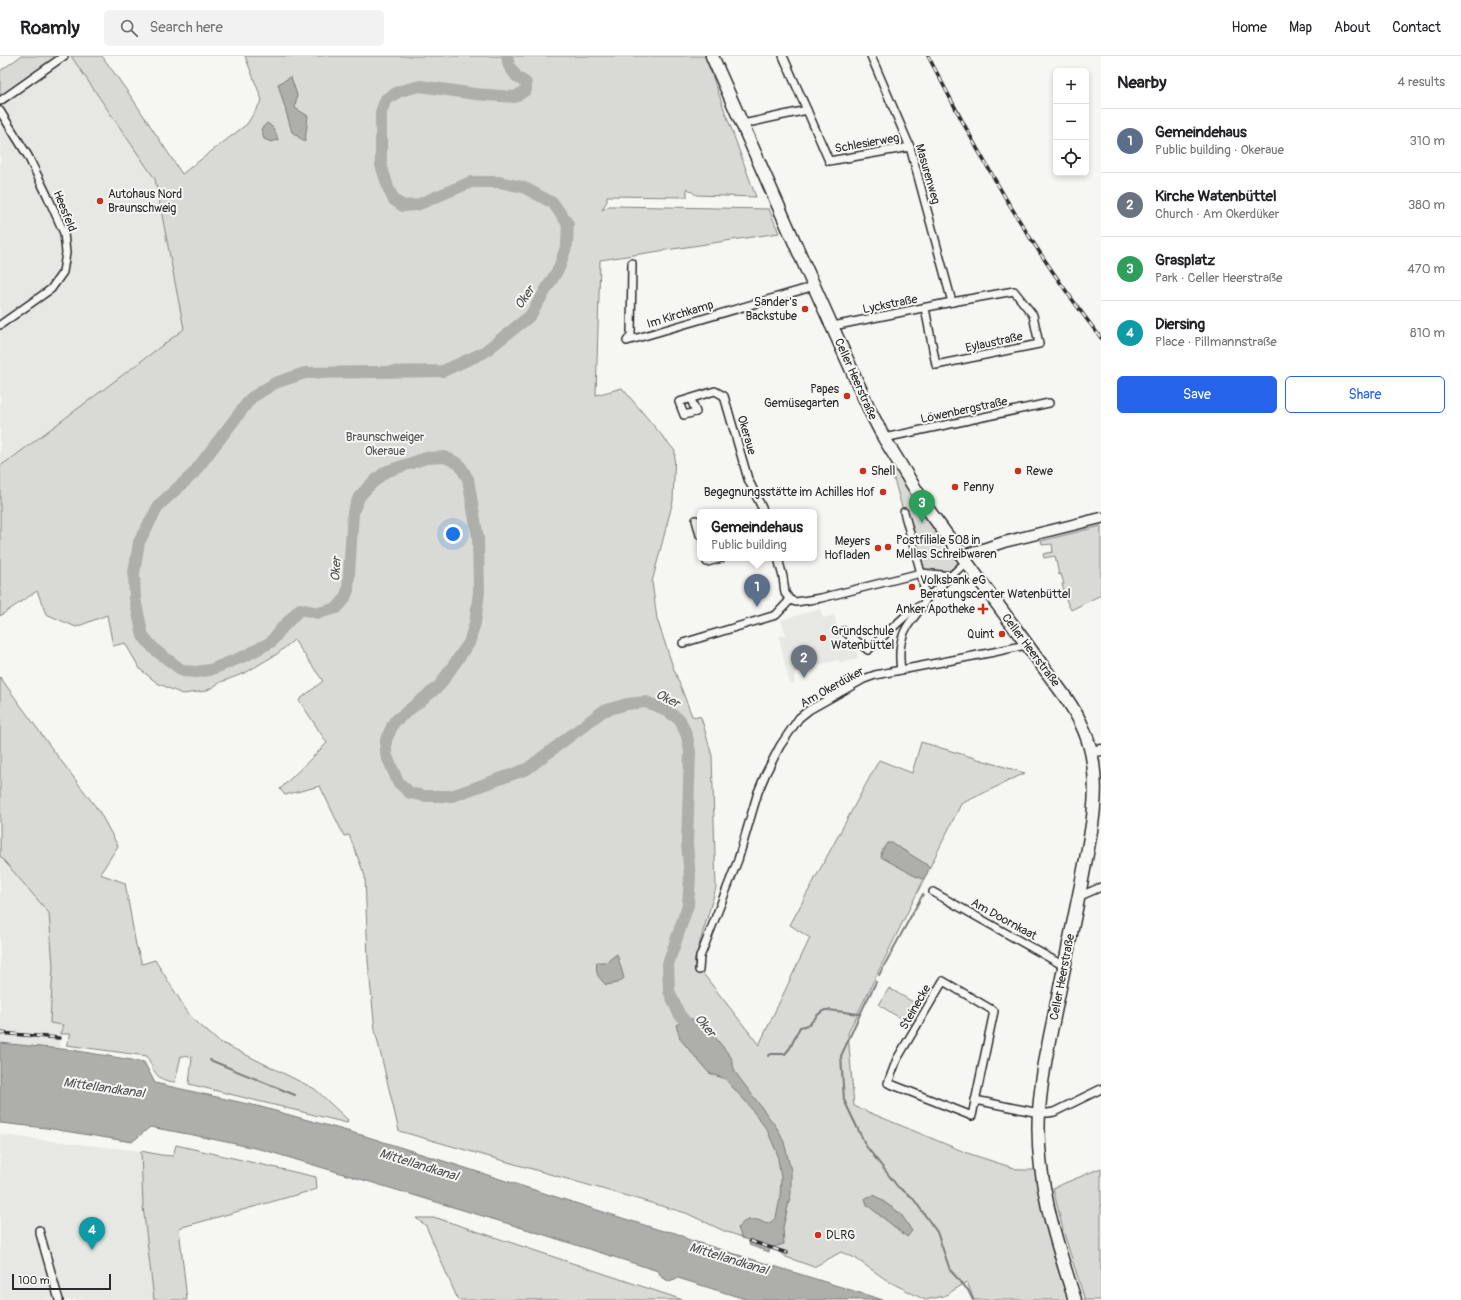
<!DOCTYPE html>
<meta charset="utf-8">
<style>
body{margin:0;font-family:Pangolin,sans-serif;background:#f2f2f2;color:#202124}
.controls{position:absolute;right:12px;top:12px;display:grid;overflow:hidden;border-radius:6px;box-shadow:0 2px 6px #0003}
.controls button{width:36px;height:36px;display:grid;place-items:center;padding:0;border:0;border-bottom:1px solid #e0e0e0;background:#fff;color:#202124;font:20px sans-serif}
.scale{position:absolute;left:12px;bottom:10px;width:99px;box-sizing:border-box;padding-left:4px;border:2px solid #2b2b2b;border-top:0;font-size:11px;line-height:14px;white-space:nowrap;color:#2b2b2b;-webkit-text-stroke:3px #f6f6f2;paint-order:stroke}
.you{position:absolute;left:453px;top:478px;width:14px;height:14px;margin:-10px;border:3px solid #fff;border-radius:50%;background:#1a73e8;box-shadow:0 0 0 6px #1a73e833}
.badge{display:grid;place-items:center;width:26px;height:26px;border-radius:50%;background:#2563eb;color:#fff;font-size:13px;font-weight:700}
.pin{position:absolute;translate:-50% -33px;filter:drop-shadow(0 1px 2px #0008)}
.pin::after{content:'';position:absolute;top:21px;width:14px;height:12px;background:inherit;clip-path:polygon(0 0,100% 0,50% 100%)}
.popup{position:absolute;left:697px;top:453px;width:120px;height:52px;box-sizing:border-box;display:grid;place-content:center;border-radius:6px;background:#fff;filter:drop-shadow(0 1px 3px #0005);font-size:13px;white-space:nowrap;color:#757577}
.popup b{font-size:15px;color:#202124}
.popup::after{content:'';position:absolute;left:50%;top:100%;margin-left:-8px;border:8px solid transparent;border-top-color:#fff}
.list{margin:0;padding:0;list-style:none}
h2{display:flex;justify-content:space-between;align-items:center;height:52px;margin:0;padding:0 16px;font-size:17px}
h2 small{font-size:13px;font-weight:400;color:#757577}
.list li{display:grid;grid-template-columns:26px 1fr auto;gap:12px;align-items:center;box-sizing:border-box;height:64px;padding:0 16px;border-top:1px solid #e0e0e0}
.list b{display:block;font-size:15px;white-space:nowrap}
.list p{margin:0;font-size:13px;white-space:nowrap;color:#757577}
.list em{font-size:13px;font-style:normal;color:#757577}
.actions{display:flex;gap:8px;padding:12px 16px}
.actions a{flex:1;padding:9px 0;border:1px solid #2563eb;border-radius:6px;text-align:center;font-size:14px;color:#2563eb}
.actions .main{background:#2563eb;color:#fff}
.icon{flex:none;width:22px;height:22px;fill:none;stroke:currentColor;stroke-width:2;stroke-linecap:round;stroke-linejoin:round}
.map{position:relative;flex:none;width:1101px;height:1244px;overflow:hidden}
header{display:flex;align-items:center;gap:24px;box-sizing:border-box;height:56px;padding:0 20px;background:#fff;border-bottom:1px solid #e0e0e0}
header strong{font-size:19px}
nav{display:flex;gap:22px;margin-inline-start:auto;font-size:14px}
.search{width:280px;height:36px;background:#f2f2f2;display:flex;align-items:center;gap:10px;box-sizing:border-box;padding:0 14px;border-radius:6px;color:#757577;font-size:15px}
main{display:flex}
aside{flex:1;background:#fff}
.map>svg:first-child{display:block}
.built{fill:#e7e7e3}
.green{fill:#d9d9d5;stroke:#828280;fill-rule:evenodd}
.water{fill:#aeaeab;stroke:#7a7a78}
.lines{fill:none;stroke-linecap:round;stroke-linejoin:round}
.stream{stroke:#7a7a78;stroke-width:2}
.river{stroke:#aeaeab;stroke-width:12}
.minor-casing{stroke:#2b2b2b;stroke-width:10}
.secondary-casing{stroke:#2b2b2b;stroke-width:13}
.primary-casing{stroke:#2b2b2b;stroke-width:15}
.minor{stroke:#f6f6f2;stroke-width:7}
.secondary{stroke:#f6f6f2;stroke-width:10}
.primary{stroke:#f6f6f2;stroke-width:12}
.rail-casing{stroke:#2b2b2b;stroke-width:3.5}
.rail{stroke:#f6f6f2;stroke-width:2;stroke-dasharray:6;stroke-linecap:butt}
.poi-dot{fill:#c8321e;stroke:#f6f6f2;stroke-width:1.5}
.labels{text-anchor:middle;stroke-width:4;stroke-linejoin:round;paint-order:stroke}
.street-label{font-size:12px;fill:#2b2b2b;stroke:#f6f6f2}
.poi-label{font-size:12px;fill:#2b2b2b;stroke:#f6f6f2;text-anchor:start}
.park-label{font-size:12px;fill:#565656;stroke:#f6f6f2}
.water-label{font-size:13px;font-style:italic;fill:#525251;stroke:#f6f6f2}
</style>
<header>
<strong>Roamly</strong>
<div class="search"><svg class="icon" aria-label="search" viewBox="0 0 24 24"><circle cx="10" cy="10" r="6"/><path d="M15 15l6 6"/></svg>Search here</div>
<nav><a>Home</a><a>Map</a><a>About</a><a>Contact</a></nav>
</header>
<main>
<div class="map">
<svg width="1101" height="1244" viewBox="0 0 1101 1244">
<rect width="100%" height="100%" fill="#f6f6f2"/>
<filter id="ink" filterUnits="userSpaceOnUse"><feTurbulence type="fractalNoise" baseFrequency=".025" numOctaves="2"/><feDisplacementMap in="SourceGraphic" scale="8" xChannelSelector="R" yChannelSelector="G"/><feConvolveMatrix kernelMatrix="1 2 1 2 8 2 1 2 1" color-interpolation-filters="sRGB"/></filter>
<g filter="url(#ink)">
<!-- built -->
<g class="built">
<path d="M70,0h1l84,123 29,150 -172,129 -12,8v-359z"/>
<path d="M820,553l3,9 11,-3 10,35 11,-3 3,11 -18,5 -1,-3 -21,5 -1,-5 -5,1 2,12 -19,-1 -1,11 -4,1 -4,-14 -7,-34 7,-1 -5,-15z"/>
<path d="M0,800l49,57 4,53 -2,57 12,2 -3,9 -1,14 -59,-5z"/>
<path d="M0,1079l141,16 2,55 11,94h-154z"/>
</g>
<!-- green -->
<g class="green">
<path d="M21,0h48l-69,51v-36z"/>
<path d="M71,0h31l30,42 50,76 65,-50 15,-24 -17,-44h460l51,141 -60,-2 -9,-7v9l-80,-1v5l-5,9 7,-4h5l155,3 10,24 -179,27 -4,135 26,-7 53,63 -2,50 -21,81 5,37 16,48 19,49 9,1 11,39 4,132 -22,74 65,83 51,-107 -20,-13 89,-165 33,13 9,-31 104,31 -64,31 -113,229 6,73 113,47 53,17h16l34,130h-96l-7,-18 -23,14 -19,4 -37,-19 -33,-23 -14,-6 -27,15 -28,-10 -14,-10 -48,-16 -38,-18 -287,-82 -24,-101 -7,-69 -3,-85 -16,-41 -5,1 -24,-50 -35,9 -5,-6 47,-46 -28,-43 24,-19 -29,-41 -17,14 -32,19 -24,9 -15,9 -24,3 -25,-11 -17,-14 -15,-26 -12,3 -6,-31 -31,12 -30,-13 -9,-23 -37,25v-150l12,-8 172,-129 -29,-150zM874,1139l27,19 -11,8 -10,-6z"/>
<path d="M891,395l75,111 -14,14 -31,-3 -28,-97z"/>
<path d="M1101,470v69l-30,15 -4,-8 -5,-18h2l-3,-10 -2,1 -4,-19 -11,2 -1,-4 10,-2 -1,-8 -10,1 -1,-4z"/>
<path d="M0,621l50,69 49,65 19,35 -18,28 25,9 11,62 6,19 13,-4 35,56 28,25 97,48 33,31 -1,3 -158,-39 3,-27 -11,-1 -6,26c-20,-2 -20,-10 -28,-26l-81,-11 5,-11h-11l3,-9 -13,-2 3,-57 -4,-53 -49,-57z"/>
<path d="M889,932l34,20 -10,18 -34,-21z"/>
<path d="M176,1089l140,32 1,12 -138,39 8,72h-33l-11,-94 -2,-55 20,4 12,1z"/>
<path d="M1101,1112v132h-16l-21,-66 -11,-46z"/>
<path d="M416,1162h21l246,82h-225l-32,-74z"/>
</g>
<!-- water -->
<g class="water">
<path d="M291,21l6,18 -2,13 13,8 -3,26 -13,-10 -14,-48z"/>
<path d="M267,67c7,4 9,9 11,17l-7,2 -7,-3 -3,-10z"/>
<path d="M887,787h5l34,21 3,4 -2,6 -4,5 -8,-3 -34,-19 1,-6z"/>
<path d="M617,898l7,24 -6,5 -12,2c-8,-8 -11,-11 -9,-23h9z"/>
<path d="M687,962l15,3 29,36 4,15 42,56 7,14 7,29v22l-8,35 1,16 -14,4 -1,4 -20,-7 2,-4 -9,-3 -4,-10c6,-10 19,-11 28,-4l5,-2 5,-5 4,-18 1,-21 -4,-25 -10,-23 -20,-27 -22,-24 -16,-6 -29,-34 -4,-14z"/>
<path d="M0,987l72,7 72,12 11,21 106,24 104,29 298,95c9,0 17,3 24,8l196,61h-135l-70,-22 -9,3 -7,-3 -4,-7 -129,-41 -265,-80 -71,-15 -43,-8 -18,15 -86,-14 -46,-5z"/>
<path d="M874,1139l27,19 11,17 -5,6 -40,-32 -2,-7z"/>
</g>
<g class="lines">
<!-- stream -->
<g class="stream">
<path d="M879,919l44,-81"/>
<path d="M876,926l-16,32 -19,42 3,44 22,46 32,41 14,10 25,35 13,38 18,20 5,10"/>
<path d="M768,1000l3,-2h14l5,-6 10,-21c15,-2 14,-13 25,-17 4,-1 28,4 34,4"/>
<path d="M210,1004l85,35"/>
</g>
<!-- river -->
<path class="river" d="M507,0l2,10 8,11 9,6v7l-11,7 -40,-3 -55,-8 -20,5 -14,8 -5,13v53l8,25 5,10 9,6 14,-1 54,-23h28l24,5 30,16 15,21 -1,20 -8,24 -29,48 -47,37 -40,18 -138,2 -30,10 -24,15 -58,76 -34,31 -20,37 -5,31 1,26 8,37 12,14 28,21 13,1 14,-2 37,-15 24,-13 10,-13 19,-20 18,4 19,-5 7,-8 4,-10 5,-78 6,-15 11,-12 15,-13 41,-14 19,-1 14,7 9,15 10,59 1,54 -4,31 -6,20 -30,43 -45,36 -8,18v14l12,28 12,11 14,3h28l75,-27 76,-58 24,-7 19,-2 18,7 16,11 7,16 3,16 -3,92 3,34 -2,27 -20,59 1,27 10,23 16,19"/>
<!-- minor casing -->
<g class="minor-casing">
<g id="minor">
<path d="M783,0l24,54"/>
<path d="M871,0l39,91 42,155"/>
<path d="M0,45l64,-45"/>
<path d="M0,55l28,45 19,39 17,38 2,20 -3,19 -12,17 -51,36"/>
<path d="M743,68l64,-14 22,51 81,-14"/>
<path d="M632,207l-1,72 -4,6 188,-55"/>
<path d="M833,270l119,-24 62,-11 19,24 6,29 -103,21 -11,-57"/>
<path d="M691,343l5,13 -12,3 -5,-13 36,-11 9,5 24,83 16,33"/>
<path d="M884,382l165,-35"/>
<path d="M904,456l17,61 5,26"/>
<path d="M696,464l4,15"/>
<path d="M706,502l1,4 15,-4"/>
<path d="M778,502l5,19 2,16 5,7"/>
<path d="M844,575l24,19 44,-40 10,-5"/>
<path d="M683,587l93,-28 14,-15 6,2 25,-4 100,-25 31,3"/>
<path d="M901,614c-2,-14 -2,-30 6,-43 6,-10 15,-18 19,-28l40,-37"/>
<path d="M933,836l131,74"/>
<path d="M1078,841l23,-10"/>
<path d="M699,914l1,-13 38,-97 20,-68 8,-19 14,-27 19,-28 10,-8 55,-31 11,-4 119,-23 32,-7"/>
<path d="M943,925l51,30 -22,105 -84,-33 9,-24z"/>
<path d="M975,1044l64,13h9l6,-1 47,-23"/>
<path d="M39,1174l20,70"/>
</g>
</g>
<!-- secondary casing -->
<g class="secondary-casing">
<g id="secondary">
<path d="M962,500l42,-14 97,-24"/>
<path d="M1091,696l10,-2"/>
</g>
</g>
<!-- primary casing -->
<g class="primary-casing">
<path id="primary" d="M712,0l93,210 66,147 13,25 43,70 139,190c14,20 24,41 27,65 6,39 -4,79 -11,117 -9,46 -19,91 -28,137 -7,32 -13,63 -15,95 -4,65 16,127 36,188"/>
</g>
<!-- minor -->
<use href="#minor" class="minor"/>
<!-- secondary -->
<use href="#secondary" class="secondary"/>
<!-- primary -->
<use href="#primary" class="primary"/>
<!-- rail casing -->
<g class="rail-casing">
<g id="rail">
<path d="M928,0c21,39 40,78 62,115 33,59 70,114 111,167"/>
<path d="M0,977l59,5"/>
<path d="M750,1185l37,12"/>
</g>
</g>
<!-- rail -->
<use href="#rail" class="rail"/>
</g>
</g>
<!-- markers -->
<g class="poi-dot">
<circle cx="100" cy="145" r="4"/>
<circle cx="805" cy="253" r="4"/>
<circle cx="847" cy="340" r="4"/>
<circle cx="863" cy="415" r="4"/>
<circle cx="1018" cy="415" r="4"/>
<circle cx="955" cy="431" r="4"/>
<circle cx="883" cy="436" r="4"/>
<circle cx="888" cy="491" r="4"/>
<circle cx="878" cy="492" r="4"/>
<circle cx="912" cy="531" r="4"/>
<path d="M981 547h4v4h4v4h-4v4h-4v-4h-4v-4h4z"/>
<circle cx="1002" cy="578" r="4"/>
<circle cx="823" cy="582" r="4"/>
<circle cx="818" cy="1179" r="4"/>
</g>
<g class="labels">
<!-- street labels -->
<g class="street-label">
<text transform="translate(867 87) rotate(-10)" y="4">Schlesierweg</text>
<text transform="translate(928 118) rotate(74)" y="4">Masurenweg</text>
<text transform="translate(65 155) rotate(68)" y="4">Heesfeld</text>
<text transform="translate(890 248) rotate(-11)" y="4">Lyckstraße</text>
<text transform="translate(680 258) rotate(-17)" y="4">Im Kirchkamp</text>
<text transform="translate(994 286) rotate(-12)" y="4">Eylaustraße</text>
<text transform="translate(856 323) rotate(66)" y="4">Celler Heerstraße</text>
<text transform="translate(964 354) rotate(-12)" y="4">Löwenbergstraße</text>
<text transform="translate(747 379) rotate(74)" y="4">Okeraue</text>
<text transform="translate(1031 594) rotate(53)" y="4">Celler Heerstraße</text>
<text transform="translate(832 631) rotate(-29)" y="4">Am Okerdüker</text>
<text transform="translate(1004 863) rotate(29)" y="4">Am Doornkaat</text>
<text transform="translate(1062 921) rotate(-79)" y="4">Celler Heerstraße</text>
<text transform="translate(915 951) rotate(-60)" y="4">Steinecke</text>
</g>
<!-- poi labels -->
<g class="poi-label">
<text x="108" y="142">Autohaus Nord<tspan x="108" dy="14">Braunschweig</tspan></text>
<text x="797" y="250" text-anchor="end">Sander's<tspan x="797" dy="14">Backstube</tspan></text>
<text x="839" y="337" text-anchor="end">Papes<tspan x="839" dy="14">Gemüsegarten</tspan></text>
<text x="871" y="419">Shell</text>
<text x="1026" y="419">Rewe</text>
<text x="963" y="435">Penny</text>
<text x="875" y="440" text-anchor="end">Begegnungsstätte im Achilles Hof</text>
<text x="896" y="488">Postfiliale 508 in<tspan x="896" dy="14">Mellas Schreibwaren</tspan></text>
<text x="870" y="489" text-anchor="end">Meyers<tspan x="870" dy="14">Hofladen</tspan></text>
<text x="920" y="528">Volksbank eG<tspan x="920" dy="14">Beratungscenter Watenbüttel</tspan></text>
<text x="975" y="557" text-anchor="end">Anker Apotheke</text>
<text x="831" y="579">Grundschule<tspan x="831" dy="14">Watenbüttel</tspan></text>
<text x="994" y="582" text-anchor="end">Quint</text>
<text x="826" y="1183">DLRG</text>
</g>
<!-- park labels -->
<g class="park-label">
<text x="385" y="385">Braunschweiger<tspan x="385" dy="14">Okeraue</tspan></text>
</g>
<!-- water labels -->
<g class="water-label">
<text transform="translate(524 241) rotate(-55)" y="5">Oker</text>
<text transform="translate(335 513) rotate(-86)" y="5">Oker</text>
<text transform="translate(668 642) rotate(26)" y="5">Oker</text>
<text transform="translate(706 969) rotate(51)" y="5">Oker</text>
<text transform="translate(104 1031) rotate(8)" y="5">Mittellandkanal</text>
<text transform="translate(419 1108) rotate(17)" y="5">Mittellandkanal</text>
<text transform="translate(729 1202) rotate(17)" y="5">Mittellandkanal</text>
</g>
</g>
</svg>
<div class="controls">
<button>+</button>
<button>−</button>
<button><svg class="icon" aria-label="locate" viewBox="0 0 24 24"><circle cx="12" cy="12" r="6"/><path d="M12 2v4M12 18v4M2 12h4M18 12h4"/></svg></button>
</div>
<div class="scale">100 m</div>
<div class="you"></div>
<div class="pin badge" style="left:757px;top:551px;background:#5c6f8a">1</div>
<div class="popup"><b>Gemeindehaus</b>Public building</div>
<div class="pin badge" style="left:804px;top:622px;background:#6b7280">2</div>
<div class="pin badge" style="left:922px;top:467px;background:#2e9e5b">3</div>
<div class="pin badge" style="left:92px;top:1194px;background:#0f9aa8">4</div>
</div>
<aside>
<h2>Nearby<small>4 results</small></h2>
<ul class="list">
<li><span class="badge" style="background:#5c6f8a">1</span><div><b>Gemeindehaus</b><p>Public building · Okeraue</p></div><em>310 m</em></li>
<li><span class="badge" style="background:#6b7280">2</span><div><b>Kirche Watenbüttel</b><p>Church · Am Okerdüker</p></div><em>380 m</em></li>
<li><span class="badge" style="background:#2e9e5b">3</span><div><b>Grasplatz</b><p>Park · Celler Heerstraße</p></div><em>470 m</em></li>
<li><span class="badge" style="background:#0f9aa8">4</span><div><b>Diersing</b><p>Place · Pillmannstraße</p></div><em>810 m</em></li>
</ul>
<div class="actions"><a class="main">Save</a><a>Share</a></div>
</aside>
</main>
